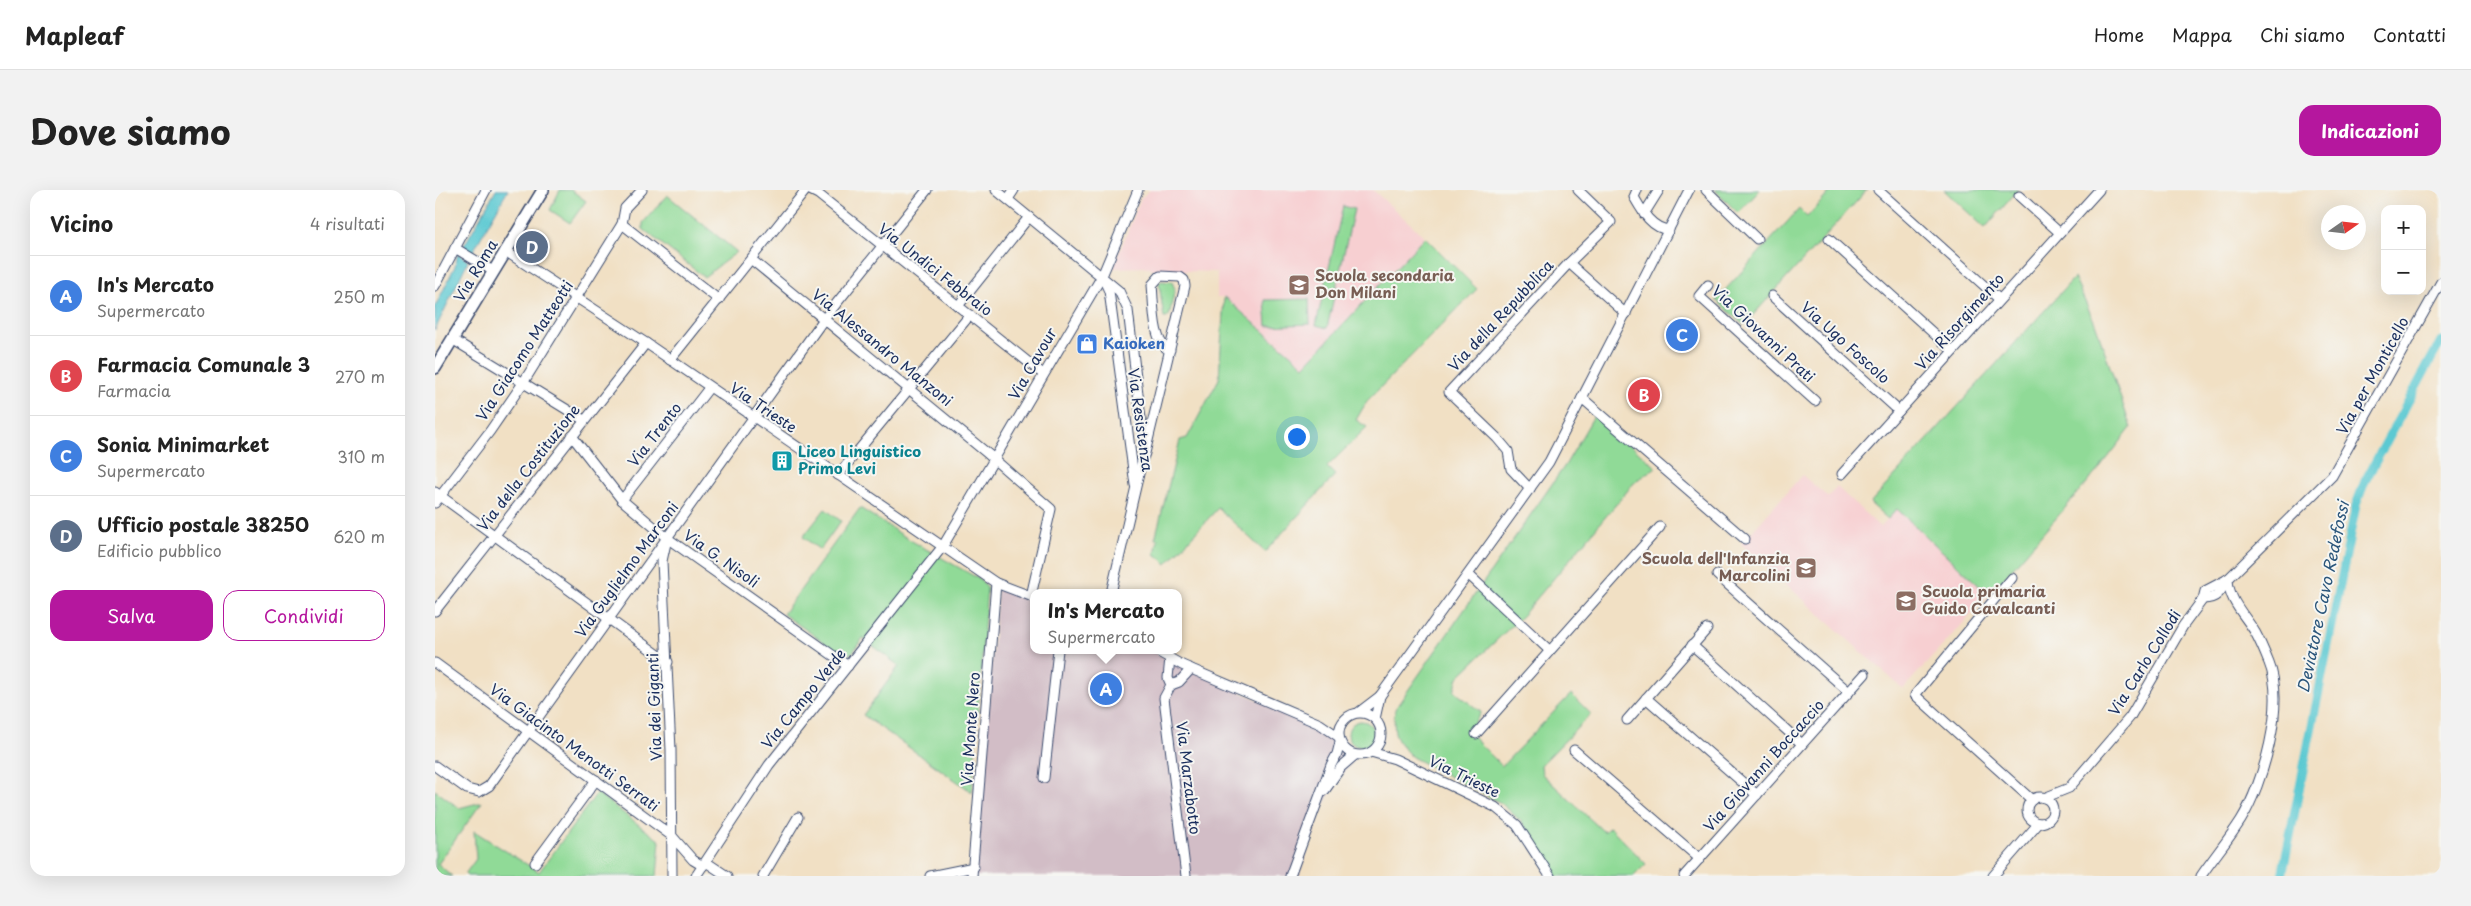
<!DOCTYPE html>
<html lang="it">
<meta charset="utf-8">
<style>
body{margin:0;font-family:"Playpen Sans",sans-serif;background:#f2f2f2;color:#222}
.controls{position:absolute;right:15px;top:15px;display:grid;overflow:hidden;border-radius:10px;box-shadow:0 5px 20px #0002}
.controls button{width:45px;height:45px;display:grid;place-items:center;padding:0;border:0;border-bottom:1px solid #e0e0e0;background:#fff;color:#222;font:25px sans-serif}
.compass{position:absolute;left:1886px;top:15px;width:45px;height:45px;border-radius:50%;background:#fff;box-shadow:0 5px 20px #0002;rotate:76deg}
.you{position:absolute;left:861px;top:246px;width:18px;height:18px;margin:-12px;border:4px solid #fff;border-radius:50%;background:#1a73e8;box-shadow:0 0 0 8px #1a73e833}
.badge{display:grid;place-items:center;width:32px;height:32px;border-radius:50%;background:#b5179e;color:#fff;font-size:16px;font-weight:700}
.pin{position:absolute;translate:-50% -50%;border:2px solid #fff;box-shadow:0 1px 5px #0006}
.popup{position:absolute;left:595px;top:399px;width:152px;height:65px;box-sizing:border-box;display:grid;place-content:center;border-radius:10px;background:#fff;filter:drop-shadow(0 1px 4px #0005);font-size:16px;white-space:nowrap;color:#767676}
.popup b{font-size:19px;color:#222}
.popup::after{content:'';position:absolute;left:50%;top:100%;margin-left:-10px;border:10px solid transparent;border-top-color:#fff}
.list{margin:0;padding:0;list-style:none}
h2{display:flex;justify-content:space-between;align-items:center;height:65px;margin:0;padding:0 20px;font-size:21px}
h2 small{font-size:16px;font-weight:400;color:#767676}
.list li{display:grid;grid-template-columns:32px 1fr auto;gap:15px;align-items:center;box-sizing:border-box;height:80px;padding:0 20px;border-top:1px solid #e0e0e0}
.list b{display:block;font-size:19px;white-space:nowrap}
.list p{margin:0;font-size:16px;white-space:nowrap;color:#767676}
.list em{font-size:16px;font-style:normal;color:#767676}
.actions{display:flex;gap:10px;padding:15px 20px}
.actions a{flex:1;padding:11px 0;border:1px solid #b5179e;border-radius:15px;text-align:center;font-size:18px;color:#b5179e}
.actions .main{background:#b5179e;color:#fff}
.map{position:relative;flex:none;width:2006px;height:686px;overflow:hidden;border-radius:15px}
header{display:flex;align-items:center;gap:30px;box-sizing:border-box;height:70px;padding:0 25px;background:#fff;border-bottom:1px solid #e0e0e0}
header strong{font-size:24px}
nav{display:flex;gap:28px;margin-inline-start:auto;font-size:18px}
.intro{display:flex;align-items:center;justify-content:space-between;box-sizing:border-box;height:120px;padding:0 30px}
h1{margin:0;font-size:35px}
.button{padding:12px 22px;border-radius:15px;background:#b5179e;color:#fff;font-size:18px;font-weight:700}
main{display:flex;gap:30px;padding:0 30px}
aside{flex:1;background:#fff;border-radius:15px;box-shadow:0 5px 20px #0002}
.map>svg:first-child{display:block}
.built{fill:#f7cfd1}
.industrial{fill:#d2bdc6}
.green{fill:#90da97;stroke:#56847a}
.water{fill:#5cc9d2;stroke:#3c7c98}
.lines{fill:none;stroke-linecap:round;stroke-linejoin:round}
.canal{stroke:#5cc9d2;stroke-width:9}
.minor-casing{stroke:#3b4a6d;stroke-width:11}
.major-casing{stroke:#3b4a6d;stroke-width:14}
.minor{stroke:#fff;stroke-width:9}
.major{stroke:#fff;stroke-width:11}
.labels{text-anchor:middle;stroke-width:4;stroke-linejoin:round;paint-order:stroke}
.street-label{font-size:15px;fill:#1b2f5e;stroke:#f6f6f2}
.education-label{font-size:15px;font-weight:bold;fill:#785e54;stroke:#f6f6f2;text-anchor:start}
.shop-label{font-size:15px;font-weight:bold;fill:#366cbe;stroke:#f6f6f2;text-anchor:start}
.culture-label{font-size:15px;font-weight:bold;fill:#0d838f;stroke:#f6f6f2;text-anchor:start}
.water-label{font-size:16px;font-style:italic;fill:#2b567b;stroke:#f6f6f2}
</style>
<header>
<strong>Mapleaf</strong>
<nav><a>Home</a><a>Mappa</a><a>Chi siamo</a><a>Contatti</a></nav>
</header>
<div class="intro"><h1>Dove siamo</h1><a class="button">Indicazioni</a></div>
<main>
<aside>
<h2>Vicino<small>4 risultati</small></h2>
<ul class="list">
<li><span class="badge" style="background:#3f7fe0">A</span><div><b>In's Mercato</b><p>Supermercato</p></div><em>250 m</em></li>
<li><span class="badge" style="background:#e0444e">B</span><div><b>Farmacia Comunale 3</b><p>Farmacia</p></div><em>270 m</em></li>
<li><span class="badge" style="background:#3f7fe0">C</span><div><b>Sonia Minimarket</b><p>Supermercato</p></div><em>310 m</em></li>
<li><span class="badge" style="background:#5c6f8a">D</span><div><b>Ufficio postale 38250</b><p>Edificio pubblico</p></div><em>620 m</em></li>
</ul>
<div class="actions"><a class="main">Salva</a><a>Condividi</a></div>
</aside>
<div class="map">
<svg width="2006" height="686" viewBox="0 0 2006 686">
<rect width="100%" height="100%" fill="#f6f6f2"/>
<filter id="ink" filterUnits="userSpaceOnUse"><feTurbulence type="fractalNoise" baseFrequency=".02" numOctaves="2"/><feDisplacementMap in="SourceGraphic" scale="10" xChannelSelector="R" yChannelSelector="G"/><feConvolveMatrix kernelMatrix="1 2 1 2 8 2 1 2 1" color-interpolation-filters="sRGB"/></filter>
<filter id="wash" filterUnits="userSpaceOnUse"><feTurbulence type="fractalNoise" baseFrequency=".0096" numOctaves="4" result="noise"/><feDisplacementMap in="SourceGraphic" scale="20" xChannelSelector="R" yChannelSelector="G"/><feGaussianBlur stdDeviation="1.12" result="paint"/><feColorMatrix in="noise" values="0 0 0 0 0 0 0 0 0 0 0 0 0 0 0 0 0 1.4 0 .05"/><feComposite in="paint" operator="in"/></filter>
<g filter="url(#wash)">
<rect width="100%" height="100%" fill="#f1e0c4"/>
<!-- built -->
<g class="built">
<path d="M715,0h223l52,47 -121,129 -80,-69h-7v-25l-66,-2 -1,-3 -37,1 28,-70z"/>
<path d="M1367,285l26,22 9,-10 43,40 17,-18 92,86 -86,94 -162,-145z"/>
</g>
<!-- industrial -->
<path class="industrial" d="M563,396l35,13v51h118l31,16 135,60 19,14 6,12 13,7 -21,25 -12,26 -23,66h-324z"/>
<!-- green -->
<g class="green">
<path d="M125,0h11l15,11 -16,22 -20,-13z"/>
<path d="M1280,0h45l-22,23z"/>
<path d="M1397,0h35l-123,135 -28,-25 83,-91 8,8z"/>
<path d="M1509,0h74l-33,38z"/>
<path d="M232,5l70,57 -33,25 -61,-48v-6z"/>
<path d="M908,16l11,3 -27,119 -11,-3z"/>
<path d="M990,47l52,52 -110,112 -11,19 11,7 -40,40 8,8 -70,77 -47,-44 -51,56 -12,-10 3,-15h-3l25,-99 7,-2 32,-59 5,-82 80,69z"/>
<path d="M1639,88l21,45 36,105 -31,40 -111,127 -92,-86 -9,10 -18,-16z"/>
<path d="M726,91l11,1 3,7 -6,27 -3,2h-2l-5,-35z"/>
<path d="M874,109l1,25 -43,2 -2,-26z"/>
<path d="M1160,224l61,53 -22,16 -111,132 -65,62 -4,14 27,21 -12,21 33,33 69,-72 20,20 -50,51 1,9 62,58 6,-5 36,37 -12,12h-79l-33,-54 -21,-19 -89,-46c-18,-18 -19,-23 -17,-48l171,-245z"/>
<path d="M425,318l50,32 71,40 6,8 -15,204 -109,-77 36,-49 -36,-28 -11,15 -8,3 -61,-42z"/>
<path d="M390,319l16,12 -21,29 -17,-13z"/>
<circle cx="926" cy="544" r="13"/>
<path d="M0,600l24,18 23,-6 -44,62 14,12h-17z"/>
<path d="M162,603l63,48 -3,35h-190l-2,-2 11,-15 -2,-28 65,41z"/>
</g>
<!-- water -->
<g class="water">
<path d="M61,0h12l-37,65 -9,-6z"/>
<path d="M23,63l10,8 -33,69v-23l20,-41z"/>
</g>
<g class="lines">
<!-- canal -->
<path class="canal" d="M1847,686l74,-371 9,-24 76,-140"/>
</g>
</g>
<g filter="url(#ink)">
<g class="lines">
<!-- minor casing -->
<g class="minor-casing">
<g id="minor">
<path d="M375,0l8,4 225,180"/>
<path d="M561,0l123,101 9,19 16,134"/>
<path d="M1202,0l-3,7c8,14 17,31 35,33"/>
<path d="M1271,0l51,49"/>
<path d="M1443,0l121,109"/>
<path d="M1584,6l41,37"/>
<path d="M573,9l6,-9"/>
<path d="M1209,24l15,-24"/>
<path d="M187,34l97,76"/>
<path d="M1394,49l124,112"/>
<path d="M20,58l38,23"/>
<path d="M70,61l141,92 350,240 37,14"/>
<path d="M317,70l236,194 63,55 -20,87"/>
<path d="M1134,73l57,51"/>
<path d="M668,88l6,13 26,194"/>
<path d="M1273,95l-9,11 116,105"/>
<path d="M0,96l51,-96"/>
<path d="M1337,106l127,115"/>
<path d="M523,116l71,-89"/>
<path d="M17,149l132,81"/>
<path d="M235,170l136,-170"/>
<path d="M1147,208l163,141"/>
<path d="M137,246l50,64 45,38 181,128"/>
<path d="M1407,284l257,-284"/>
<path d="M403,285l132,-160"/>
<path d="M1095,299l-19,-20 -3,-18 -11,-13 -48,-46 120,-129 42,-41 -33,-32"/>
<path d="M0,302l233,170"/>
<path d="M187,310l87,-112"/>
<path d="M0,313l55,-72 33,-48 99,-159 3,-16 17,-18"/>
<path d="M231,353l-4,18 9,189 1,126"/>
<path d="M1034,385l80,75"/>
<path d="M1282,385l132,117"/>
<path d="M1577,388l-97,117 117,105"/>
<path d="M676,403l31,-132 3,-8c13,-56 27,-111 40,-167l-1,-6 -4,-3 -20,-1 -8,9c2,17 0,60 18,65"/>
<path d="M1768,409c14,0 19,-8 24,-20"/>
<path d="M0,421l211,-268"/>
<path d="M1257,455l110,99"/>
<path d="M720,460l27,15 138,59 19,13"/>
<path d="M735,468l-2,20 3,7"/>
<path d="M0,473l237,173 21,24 10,6"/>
<path d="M736,495l-7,13 22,178"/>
<path d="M736,495l8,-3 12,-13"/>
<path d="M1211,508l111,97"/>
<path d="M924,522l21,-16 169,-234 140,-272"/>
<circle cx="925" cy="544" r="21"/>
<path d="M940,529l5,-23"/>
<path d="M1192,530l80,-91"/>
<path d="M1041,544l184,-207"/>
<path d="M1139,560l126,109"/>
<path d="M936,562l24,7 100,48 22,18 33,51"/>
<path d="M0,576l32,23 12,3 10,-6 335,-467 103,-129"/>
<path d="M609,588l14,-128"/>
<path d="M890,600l16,-23 14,-12"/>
<circle cx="1605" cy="620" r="13"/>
<path d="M1609,608l25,-10 61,-71 53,-91 20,-27 2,-8 23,-12 104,-103 109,-194"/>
<path d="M271,672l21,14"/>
<path d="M100,673l61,-83"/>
<path d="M261,686l73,-111 174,-219 159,-270 36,-86"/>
<path d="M328,686l35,-59"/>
<path d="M495,686l44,-9"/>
<path d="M537,686l24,-293"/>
<path d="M855,686l41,-111 6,-11 3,-12"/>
<path d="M1249,686l181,-202"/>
<path d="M1558,686l46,-53"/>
<path d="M1766,686c13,-19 28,-37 40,-56 22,-36 45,-116 28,-157 -4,-10 -9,-22 -14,-31 -11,-18 -26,-31 -27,-53"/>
</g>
</g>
<!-- major casing -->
<g class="major-casing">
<path id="major" d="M0,178l108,-178"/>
</g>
<!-- minor -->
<use href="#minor" class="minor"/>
<!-- major -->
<use href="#major" class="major"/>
</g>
</g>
<!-- icons -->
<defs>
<g id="school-square" transform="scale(1.125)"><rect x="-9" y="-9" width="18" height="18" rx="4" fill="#8d6e63" stroke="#f6f6f2"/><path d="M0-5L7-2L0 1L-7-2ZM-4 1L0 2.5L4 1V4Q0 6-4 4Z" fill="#fff"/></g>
<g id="shop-square" transform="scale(1.125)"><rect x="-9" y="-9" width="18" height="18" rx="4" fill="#3f7fe0" stroke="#f6f6f2"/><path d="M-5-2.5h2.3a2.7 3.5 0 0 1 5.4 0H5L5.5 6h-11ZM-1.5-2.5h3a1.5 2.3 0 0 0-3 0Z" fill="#fff"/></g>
<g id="building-square" transform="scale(1.125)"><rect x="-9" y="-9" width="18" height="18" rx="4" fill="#0f9aa8" stroke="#f6f6f2"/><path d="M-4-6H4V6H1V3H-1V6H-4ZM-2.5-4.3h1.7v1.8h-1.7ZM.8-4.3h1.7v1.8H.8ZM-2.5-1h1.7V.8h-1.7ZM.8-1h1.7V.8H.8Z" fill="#fff"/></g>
</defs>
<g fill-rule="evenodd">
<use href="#school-square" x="864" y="95"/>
<use href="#shop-square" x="652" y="154"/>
<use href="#building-square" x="347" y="271"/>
<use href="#school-square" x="1371" y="378"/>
<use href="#school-square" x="1471" y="411"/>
</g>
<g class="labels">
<!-- street labels -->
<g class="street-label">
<text transform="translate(500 80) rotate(38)" y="5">Via Undici Febbraio</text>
<text transform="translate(41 81) rotate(-59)" y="5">Via Roma</text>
<text transform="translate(1066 126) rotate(-47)" y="5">Via della Repubblica</text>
<text transform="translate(1525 132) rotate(-48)" y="5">Via Risorgimento</text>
<text transform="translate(1328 144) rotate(43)" y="5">Via Giovanni Prati</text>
<text transform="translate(1410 153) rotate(42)" y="5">Via Ugo Foscolo</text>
<text transform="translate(447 158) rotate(39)" y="5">Via Alessandro Manzoni</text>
<text transform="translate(90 161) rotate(-57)" y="5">Via Giacomo Matteotti</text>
<text transform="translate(598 174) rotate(-60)" y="5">Via Cavour</text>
<text transform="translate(1938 186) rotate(-61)" y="5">Via per Monticello</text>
<text transform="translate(328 218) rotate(34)" y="5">Via Trieste</text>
<text transform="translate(705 230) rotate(82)" y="5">Via Resistenza</text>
<text transform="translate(220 245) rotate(-52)" y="5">Via Trento</text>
<text transform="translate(94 278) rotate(-52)" y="5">Via della Costituzione</text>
<text transform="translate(286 369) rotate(35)" y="5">Via G. Nisoli</text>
<text transform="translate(192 380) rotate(-54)" y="5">Via Guglielmo Marconi</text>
<text transform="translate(1710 473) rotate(-58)" y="5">Via Carlo Collodi</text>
<text transform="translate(369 509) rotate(-51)" y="5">Via Campo Verde</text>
<text transform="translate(220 517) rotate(-92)" y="5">Via dei Giganti</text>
<text transform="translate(536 539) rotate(-86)" y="5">Via Monte Nero</text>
<text transform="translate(139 558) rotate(36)" y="5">Via Giacinto Menotti Serrati</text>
<text transform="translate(1329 576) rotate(-48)" y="5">Via Giovanni Boccaccio</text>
<text transform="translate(1029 587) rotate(26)" y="5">Via Trieste</text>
<text transform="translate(753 588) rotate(83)" y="5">Via Marzabotto</text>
</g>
<!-- education labels -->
<g class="education-label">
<text x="880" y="91">Scuola secondaria<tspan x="880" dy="17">Don Milani</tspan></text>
<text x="1355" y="374" text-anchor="end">Scuola dell'Infanzia<tspan x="1355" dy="17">Marcolini</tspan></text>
<text x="1487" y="407">Scuola primaria<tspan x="1487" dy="17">Guido Cavalcanti</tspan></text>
</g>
<!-- shop labels -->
<g class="shop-label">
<text x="668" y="159">Kaioken</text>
</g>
<!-- culture labels -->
<g class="culture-label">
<text x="363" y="267">Liceo Linguistico<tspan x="363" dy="17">Primo Levi</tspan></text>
</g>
<!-- water labels -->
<g class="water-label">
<text transform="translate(1888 407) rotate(-78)" y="6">Deviatore Cavo Redefossi</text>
</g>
</g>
</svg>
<div class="controls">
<button>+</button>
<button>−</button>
</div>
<svg class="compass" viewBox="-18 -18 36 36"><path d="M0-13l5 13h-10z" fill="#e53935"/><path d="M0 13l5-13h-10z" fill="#767676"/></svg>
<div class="you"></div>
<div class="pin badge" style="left:671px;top:499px;background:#3f7fe0">A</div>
<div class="popup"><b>In's Mercato</b>Supermercato</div>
<div class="pin badge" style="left:1209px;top:205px;background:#e0444e">B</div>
<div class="pin badge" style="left:1247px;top:145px;background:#3f7fe0">C</div>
<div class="pin badge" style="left:97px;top:57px;background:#5c6f8a">D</div>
</div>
</main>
